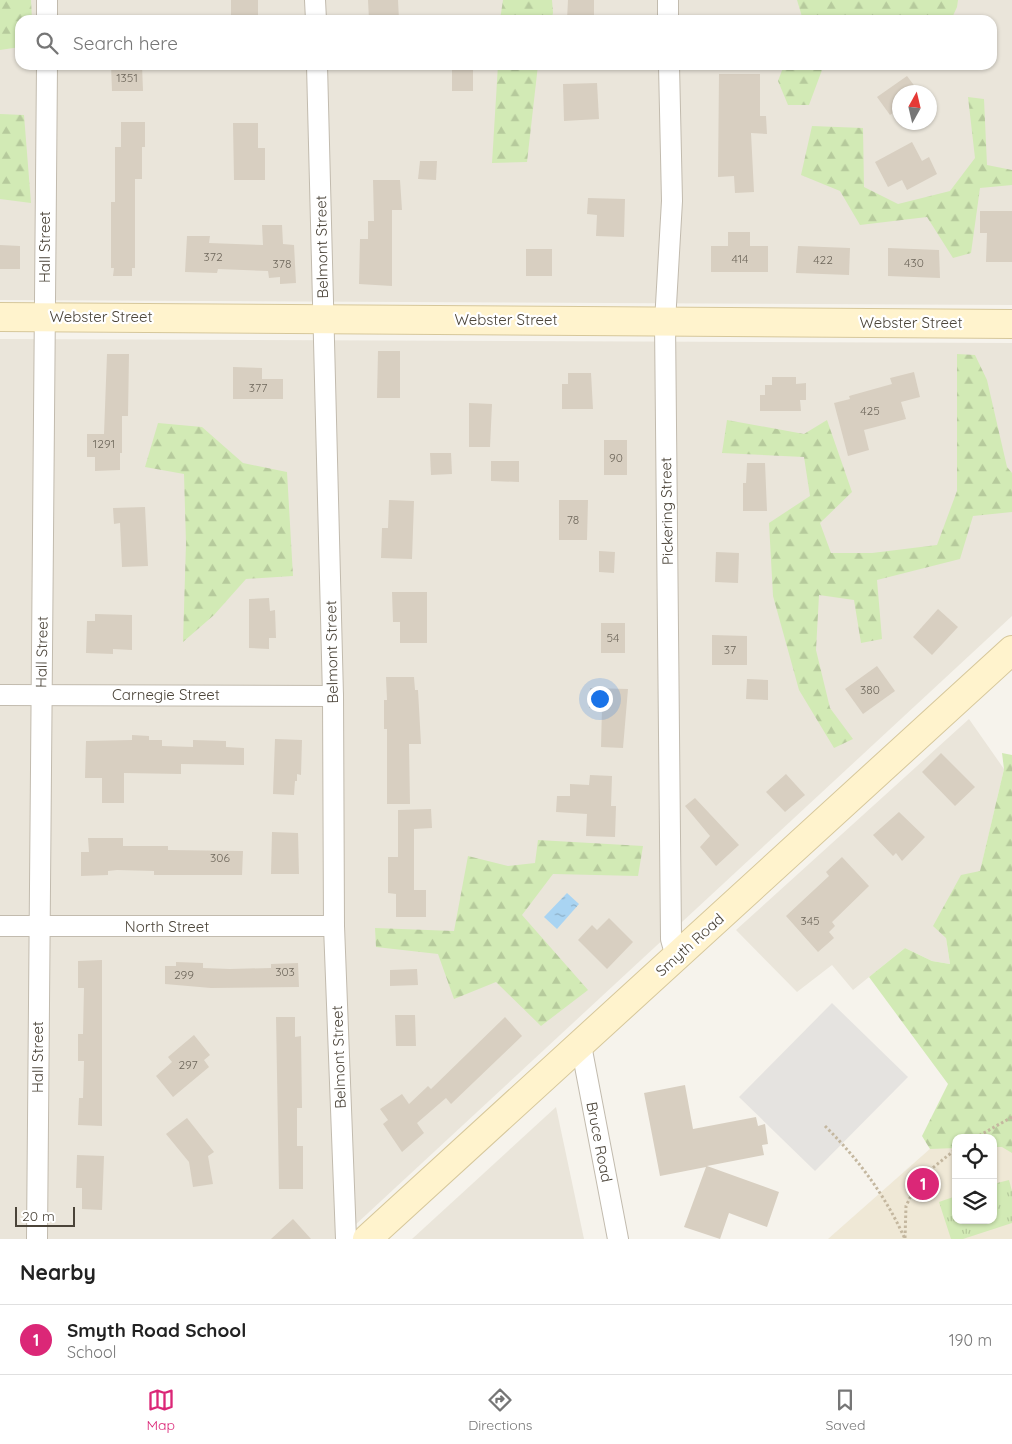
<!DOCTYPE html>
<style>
body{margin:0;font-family:Quicksand,sans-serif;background:#f2f2f2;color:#222}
.controls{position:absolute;right:15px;bottom:15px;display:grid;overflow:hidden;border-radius:10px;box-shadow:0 1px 4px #0004}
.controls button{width:45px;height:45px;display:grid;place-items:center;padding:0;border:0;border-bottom:1px solid #e0e0e0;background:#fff;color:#222;font:25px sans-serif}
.compass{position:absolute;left:892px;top:85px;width:45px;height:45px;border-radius:50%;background:#fff;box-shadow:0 1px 4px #0004;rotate:8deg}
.scale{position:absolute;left:15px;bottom:12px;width:60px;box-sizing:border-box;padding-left:5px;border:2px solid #4b4439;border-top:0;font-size:14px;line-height:18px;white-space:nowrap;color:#4b4439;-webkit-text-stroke:4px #fff;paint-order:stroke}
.you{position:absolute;left:599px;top:698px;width:18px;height:18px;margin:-12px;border:4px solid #fff;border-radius:50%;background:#1a73e8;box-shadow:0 0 0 8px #1a73e833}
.badge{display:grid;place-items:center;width:32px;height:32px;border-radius:50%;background:#db2777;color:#fff;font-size:16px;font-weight:700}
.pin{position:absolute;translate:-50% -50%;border:2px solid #fff;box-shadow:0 1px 5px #0006}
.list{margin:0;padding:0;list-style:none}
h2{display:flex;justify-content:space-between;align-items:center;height:65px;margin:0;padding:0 20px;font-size:21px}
h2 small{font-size:16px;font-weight:400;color:#767676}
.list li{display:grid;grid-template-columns:32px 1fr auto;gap:15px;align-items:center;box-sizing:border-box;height:70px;padding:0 20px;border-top:1px solid #e0e0e0}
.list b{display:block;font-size:19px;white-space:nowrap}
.list p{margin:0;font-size:16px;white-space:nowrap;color:#767676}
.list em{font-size:16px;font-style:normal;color:#767676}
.icon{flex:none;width:28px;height:28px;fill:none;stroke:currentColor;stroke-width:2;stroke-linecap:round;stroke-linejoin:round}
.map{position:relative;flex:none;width:1012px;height:1239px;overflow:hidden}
.search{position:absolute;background:#fff;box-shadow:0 1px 4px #0004;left:15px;right:15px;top:15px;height:55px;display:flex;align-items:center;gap:12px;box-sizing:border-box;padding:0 18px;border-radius:15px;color:#767676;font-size:19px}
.sheet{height:135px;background:#fff}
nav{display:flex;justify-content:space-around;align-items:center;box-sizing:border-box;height:70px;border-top:1px solid #e0e0e0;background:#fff;font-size:14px;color:#767676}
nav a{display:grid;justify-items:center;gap:2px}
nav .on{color:#db2777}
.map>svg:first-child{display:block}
.residential{fill:#eae5da;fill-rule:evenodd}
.education{fill:#efe8d6;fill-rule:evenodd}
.forest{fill:url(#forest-firs)}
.park{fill:url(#park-tufts)}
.parking{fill:#e5e3e0}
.water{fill:url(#water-ripples)}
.building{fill:#d8cfc1}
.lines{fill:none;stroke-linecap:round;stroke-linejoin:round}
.street-casing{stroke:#c2bbae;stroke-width:22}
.secondary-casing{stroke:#d6c79b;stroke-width:30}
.path{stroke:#c4b79f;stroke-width:3;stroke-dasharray:2.5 2.5;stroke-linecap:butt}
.street{stroke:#fff;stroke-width:20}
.secondary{stroke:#fff3cd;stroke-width:28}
.labels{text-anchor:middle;stroke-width:4.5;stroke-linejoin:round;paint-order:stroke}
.number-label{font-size:12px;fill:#6e675b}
.street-label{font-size:15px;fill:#4b4439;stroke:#fff}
</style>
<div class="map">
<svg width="1012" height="1239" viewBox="0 0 1012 1239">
<defs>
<pattern id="forest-firs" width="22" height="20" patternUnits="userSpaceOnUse" patternTransform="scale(1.25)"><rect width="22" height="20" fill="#d2eab5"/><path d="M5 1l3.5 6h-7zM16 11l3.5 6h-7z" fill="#b6ca9c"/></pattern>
<pattern id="park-tufts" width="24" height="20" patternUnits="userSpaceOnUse" patternTransform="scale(1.25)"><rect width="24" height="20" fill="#d2eab5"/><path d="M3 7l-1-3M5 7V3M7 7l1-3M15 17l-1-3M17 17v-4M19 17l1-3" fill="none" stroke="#b6ca9c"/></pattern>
<pattern id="water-ripples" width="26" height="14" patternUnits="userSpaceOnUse" patternTransform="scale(1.25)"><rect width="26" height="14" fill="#a9d4f2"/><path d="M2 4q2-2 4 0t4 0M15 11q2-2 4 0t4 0" fill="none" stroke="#8caec5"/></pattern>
</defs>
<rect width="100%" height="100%" fill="#f6f3ec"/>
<!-- residential -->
<g class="residential">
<path d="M0,0h1012v305l-1012,-5zM20,20h972v45h-972zM900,92h30v30h-30z"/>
<path d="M0,339l1012,4v273l-672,623h-340z"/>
<path d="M969,719l35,50 -24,103 -34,66 4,26 -18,-3 -27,-13 -52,42 -21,-25 -35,27 -61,-62z"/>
<path d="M556,1107l28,132h-172z"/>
</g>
<!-- education -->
<path class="education" d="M991,1095l21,1v143h-184zM956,1138h37v82h-37z"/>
<!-- forest -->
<g class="forest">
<path d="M0,0h31l1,20h-12v27l-20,3z"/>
<path d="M503,0h49l1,13 -2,7h-51z"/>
<path d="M797,0h161l-1,7 -6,13h-148z"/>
<path d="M498,65h40l-11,97 -35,1z"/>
<path d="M784,65h43l-5,5 -13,35h-21l-10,-24z"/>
<path d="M968,97l16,2 3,66 25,5v15l-32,3 -9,65 -18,5 -26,-41 -67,8 -20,-34 -39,-16 11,-49 51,2 1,59 34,17 52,-13 25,-33z"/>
<path d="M0,114l24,1 7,88 -31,-4z"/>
<path d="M957,354l18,1 12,25 20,87 5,6v39l-39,4 -13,43 -83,21 5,59 -21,4 -7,-43 -35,-5 -3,55 14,58 23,31 -19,9 -35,-58 -26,-94 -4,-73 41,-27 -6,-39 -82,-4 5,-33 77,14 23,-14 25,72 -32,31 11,30h41l65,-8 20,-54z"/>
<path d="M158,423l44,4 41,36 44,9 6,104 -47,3 -32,36 -31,27 3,-99 -2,-69 -39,-7z"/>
<path d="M1002,753l10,2v398l-10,-6h-9v-9h-37v10l-26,1 -8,-13 26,-52 -79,-107 36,-29 27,13 18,3 -4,-26 -13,-12 28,-51 19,-4 24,-102z"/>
<path d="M538,840l105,6 -5,30 -85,-2 -31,41 66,75 -47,36 -45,-44 -42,17 -16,-45 -62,-7 -1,-19 79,3 14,-75 40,10 27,-3z"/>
</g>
<!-- park -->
<path class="park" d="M1009,1180l3,11v32l-49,16h-12l-12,-37 17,-6v24h37v-36z"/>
<!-- parking -->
<path class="parking" d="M832,1003l76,74 -93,94 -76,-74z"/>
<!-- water -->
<path class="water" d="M567,893l12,11 -22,25 -13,-12z"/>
<!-- building -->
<g class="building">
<rect x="231" y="0" width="27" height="20"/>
<path d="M368,0h30l1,20h-30z"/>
<path d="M568,0h26v20h-27z"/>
<path d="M111,65h31l1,26h-31z"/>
<path d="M452,69l21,1v21h-21z"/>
<path d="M719,74h41v42h6l1,18 -16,-1 3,59 -19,1 -1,-17 -16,1z"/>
<path d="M907,76l12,16h-19v22l-3,-4 -7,5 -13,-18z"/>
<path d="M597,83l2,36 -35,2 -1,-37z"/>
<path d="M121,122h24v25h-3v32h-7v89h-3v8h-19l1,-8h-3v-66h4v-55h6z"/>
<path d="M233,123h25v25h7v32h-31z"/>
<path d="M912,142l10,19 7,-4 8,17 -30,16 -5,-10 -14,7 -13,-25z"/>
<path d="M420,161h17l-1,19 -18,-1z"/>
<path d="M373,180h27l2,30h-10v76l-33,-2 1,-45h8v-18h6z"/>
<path d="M588,198l37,1 -1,38 -28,-1 1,-21 -10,-1z"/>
<path d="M980,211h32v51h-26l1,-29h-7z"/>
<path d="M262,225h20l1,19 11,1 2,38 -16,1v-7l-11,1 -1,-7 -50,-2 -1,4 -32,-1 2,-36h23l-1,7 54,2z"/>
<path d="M728,232h22v14h18v26h-57v-26h17z"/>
<path d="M0,245l20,1v23h-20z"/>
<path d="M798,246l52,2 -1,27 -53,-2z"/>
<path d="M888,248l51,2 1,28 -52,-2z"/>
<rect x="526" y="249" width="26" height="27"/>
<path d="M378,351h22v47h-23z"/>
<path d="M107,354h22l-1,62h-6v37h-2v17l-25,1v-14h-8v-23h17z"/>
<path d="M233,367l29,1v11h21v20h-50z"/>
<path d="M914,372l6,25 -19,5 5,17 -42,11 5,20 -21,6 -14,-53 16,-4 -1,-3 43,-12 -2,-6z"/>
<path d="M568,373h23l2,36h-31v-25h6z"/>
<path d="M772,377h24v7l10,-1v17h-6l1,11h-41v-16h5v-10h7z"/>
<path d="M469,403l23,1 -2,43h-21z"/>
<rect x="604" y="440" width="23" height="35"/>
<path d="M430,453h21l1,21 -21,1z"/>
<path d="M491,461h28v21l-28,-1z"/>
<path d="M747,463h18l2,48h-24v-28h3z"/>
<path d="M389,500l25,1 -2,58 -31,-1 1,-30h6z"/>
<path d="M559,500h29l-1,40h-28z"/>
<path d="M145,507l3,59 -26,1 -2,-44 -6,1 -1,-16z"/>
<path d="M599,551l16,1 -1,21 -15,-1z"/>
<path d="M716,552l23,1 -1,30 -23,-1z"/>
<path d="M392,592h35v51h-27v-21h-7z"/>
<path d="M269,598l1,13 5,-1 1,28h-7v11l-20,-1v-49z"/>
<path d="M938,609l20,18 -26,28 -19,-18z"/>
<path d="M95,614l37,1v35l-19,-1v5l-27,-1 1,-32h8z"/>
<rect x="601" y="623" width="24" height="30"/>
<path d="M712,635l35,1v29h-35z"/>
<path d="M877,666l18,25 -32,23 -18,-25z"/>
<path d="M386,677h28l1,13h3l3,54h-12l1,60h-23v-75h-3v-29h3z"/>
<path d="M747,679l21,1v20l-22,-1z"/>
<path d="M590,688l38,1 -5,59 -22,-1 1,-39h-13z"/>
<path d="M132,735l17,1v4h13v6l31,1v-7l33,1v6l18,1v17l-63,-1v10l-57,-1v30h-22v-25h-17l1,-37 46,-1z"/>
<path d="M275,739l27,1 -1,35 -4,-1v7h-2l-1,14 -21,-1z"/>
<path d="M941,753l34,34 -20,19 -33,-34z"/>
<path d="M786,774l19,21 -20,17 -19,-20z"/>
<path d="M590,775l22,1 -1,30h5l-1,31 -29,-1 1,-22 -31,-2 1,-16h13v-12l19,1z"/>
<path d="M695,798l44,47 -23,21 -16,-19 10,-11 -25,-30z"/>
<path d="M431,809l1,19 -18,1v61h12v27h-30v-23l-8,-1v-36h10v-47z"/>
<path d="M899,812l26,25 -23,24 -6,-8 -3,3 -20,-21z"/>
<path d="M272,832l26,1 1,41h-28z"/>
<path d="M88,838h35v8h45v4l75,1 -1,24h-88v-4l-37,-1 -9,1v4l-27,1v-24h8z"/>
<path d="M842,857l27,29 -37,36 3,4 -6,6 5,6 -16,14 -32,-36 43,-40 -3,-4z"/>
<path d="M609,918l24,24 -26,27 -29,-29 14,-15 5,5z"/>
<path d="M102,960v166l-24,-1 1,-27h4l1,-37h-6v-27h5l1,-46h-6v-27z"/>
<path d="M176,962l27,1v5l27,1 41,-1v-4l27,-1 1,24 -88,1 -46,-4v-18h11z"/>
<path d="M417,969l1,16 -28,1v-16z"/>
<path d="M395,1015h20l1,31h-20z"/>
<path d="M276,1017h19v20l6,-1 1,72h-5v38h6v43h-24z"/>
<path d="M505,1017l17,19 -71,68 -5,-6 -29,25 7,10 -22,19 -19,-28 5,-4 -8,-11 22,-15 7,10 19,-18 3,3z"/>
<path d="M194,1035l16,20 -6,5 5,7 -36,30 -17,-21 16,-14 -4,-5z"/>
<path d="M685,1085l8,44 63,-12 2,9 7,-2 3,20 -6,1 2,10 -57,11 72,26 -12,35 -38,-14 -9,26 -36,-12 22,-60 -46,9 -16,-83z"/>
<path d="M187,1118l27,34 -6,4 5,28 -20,3 -4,-25 -23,-28z"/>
<path d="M77,1155l27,1 -2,54 -20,-1v-21h-6z"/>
<path d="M293,1219l18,20h-40z"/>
</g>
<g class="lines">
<!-- street casing -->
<g class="street-casing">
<g id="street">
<path d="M315,0l1,20"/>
<path d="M668,0v20"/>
<path d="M47,20v-20"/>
<path d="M317,65l16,631 1,230 12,313"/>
<path d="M669,65l3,136 -7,121 6,617 5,18"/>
<path d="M0,695l333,1"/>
<path d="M0,926h334"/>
<path d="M581,1045l37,194"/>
<path d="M37,1239l10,-1174"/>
</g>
</g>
<!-- secondary casing -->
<g class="secondary-casing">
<g id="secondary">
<path d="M0,317l1012,7"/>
<path d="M367,1239l645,-589"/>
</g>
</g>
<!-- path -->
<g class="path">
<path d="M825,1126c34,34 60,69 80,113"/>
<path d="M975,1138l37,-21"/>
<path d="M905,1238l1,-32 13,-27 37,-30"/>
</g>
<!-- street -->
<use href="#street" class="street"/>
<!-- secondary -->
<use href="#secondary" class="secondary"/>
</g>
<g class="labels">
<!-- number labels -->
<g class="number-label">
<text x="127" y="82">1351</text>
<text x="213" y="261">372</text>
<text x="740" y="263">414</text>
<text x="823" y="264">422</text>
<text x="914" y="267">430</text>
<text x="282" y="268">378</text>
<text x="258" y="392">377</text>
<text x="870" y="415">425</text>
<text x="104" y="448">1291</text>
<text x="616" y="462">90</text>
<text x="573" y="524">78</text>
<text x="613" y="642">54</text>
<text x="730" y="654">37</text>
<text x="870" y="694">380</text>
<text x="220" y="862">306</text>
<text x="810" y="925">345</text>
<text x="285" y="976">303</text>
<text x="184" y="979">299</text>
<text x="188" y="1069">297</text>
</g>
<!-- street labels -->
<g class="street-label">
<text transform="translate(45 247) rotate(-90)" y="5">Hall Street</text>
<text transform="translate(322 247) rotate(-91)" y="5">Belmont Street</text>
<text x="101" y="322">Webster Street</text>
<text x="506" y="325">Webster Street</text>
<text x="911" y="328">Webster Street</text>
<text transform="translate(667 511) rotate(-91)" y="5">Pickering Street</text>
<text transform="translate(42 652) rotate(-89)" y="5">Hall Street</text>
<text transform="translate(332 652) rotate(-91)" y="5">Belmont Street</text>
<text x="166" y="700">Carnegie Street</text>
<text x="167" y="932">North Street</text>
<text transform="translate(690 945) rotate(-42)" y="5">Smyth Road</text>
<text transform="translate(38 1057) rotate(-90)" y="5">Hall Street</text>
<text transform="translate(339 1057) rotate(-92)" y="5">Belmont Street</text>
<text transform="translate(599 1142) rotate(79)" y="5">Bruce Road</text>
</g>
</g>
</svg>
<div class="controls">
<button><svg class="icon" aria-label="locate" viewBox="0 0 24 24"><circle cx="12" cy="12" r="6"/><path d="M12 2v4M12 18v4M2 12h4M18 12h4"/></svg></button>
<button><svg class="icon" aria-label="layers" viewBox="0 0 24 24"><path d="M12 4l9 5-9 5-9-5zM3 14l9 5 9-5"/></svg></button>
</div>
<svg class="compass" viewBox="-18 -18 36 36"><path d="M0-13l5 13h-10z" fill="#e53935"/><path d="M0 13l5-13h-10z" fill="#767676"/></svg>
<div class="scale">20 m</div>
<div class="you"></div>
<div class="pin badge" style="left:923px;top:1184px">1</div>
<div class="search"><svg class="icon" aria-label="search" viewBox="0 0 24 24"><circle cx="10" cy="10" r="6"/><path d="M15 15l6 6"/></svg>Search here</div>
</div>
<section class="sheet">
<h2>Nearby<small></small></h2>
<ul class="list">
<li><span class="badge">1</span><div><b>Smyth Road School</b><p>School</p></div><em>190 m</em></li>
</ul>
</section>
<nav>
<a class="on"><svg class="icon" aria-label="map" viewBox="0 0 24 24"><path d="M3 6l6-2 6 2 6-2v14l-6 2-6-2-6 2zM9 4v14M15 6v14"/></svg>Map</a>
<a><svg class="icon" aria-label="directions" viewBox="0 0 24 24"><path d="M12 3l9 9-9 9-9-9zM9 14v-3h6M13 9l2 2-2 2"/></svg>Directions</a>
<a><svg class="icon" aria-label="saved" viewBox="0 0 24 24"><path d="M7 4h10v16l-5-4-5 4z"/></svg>Saved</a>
</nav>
